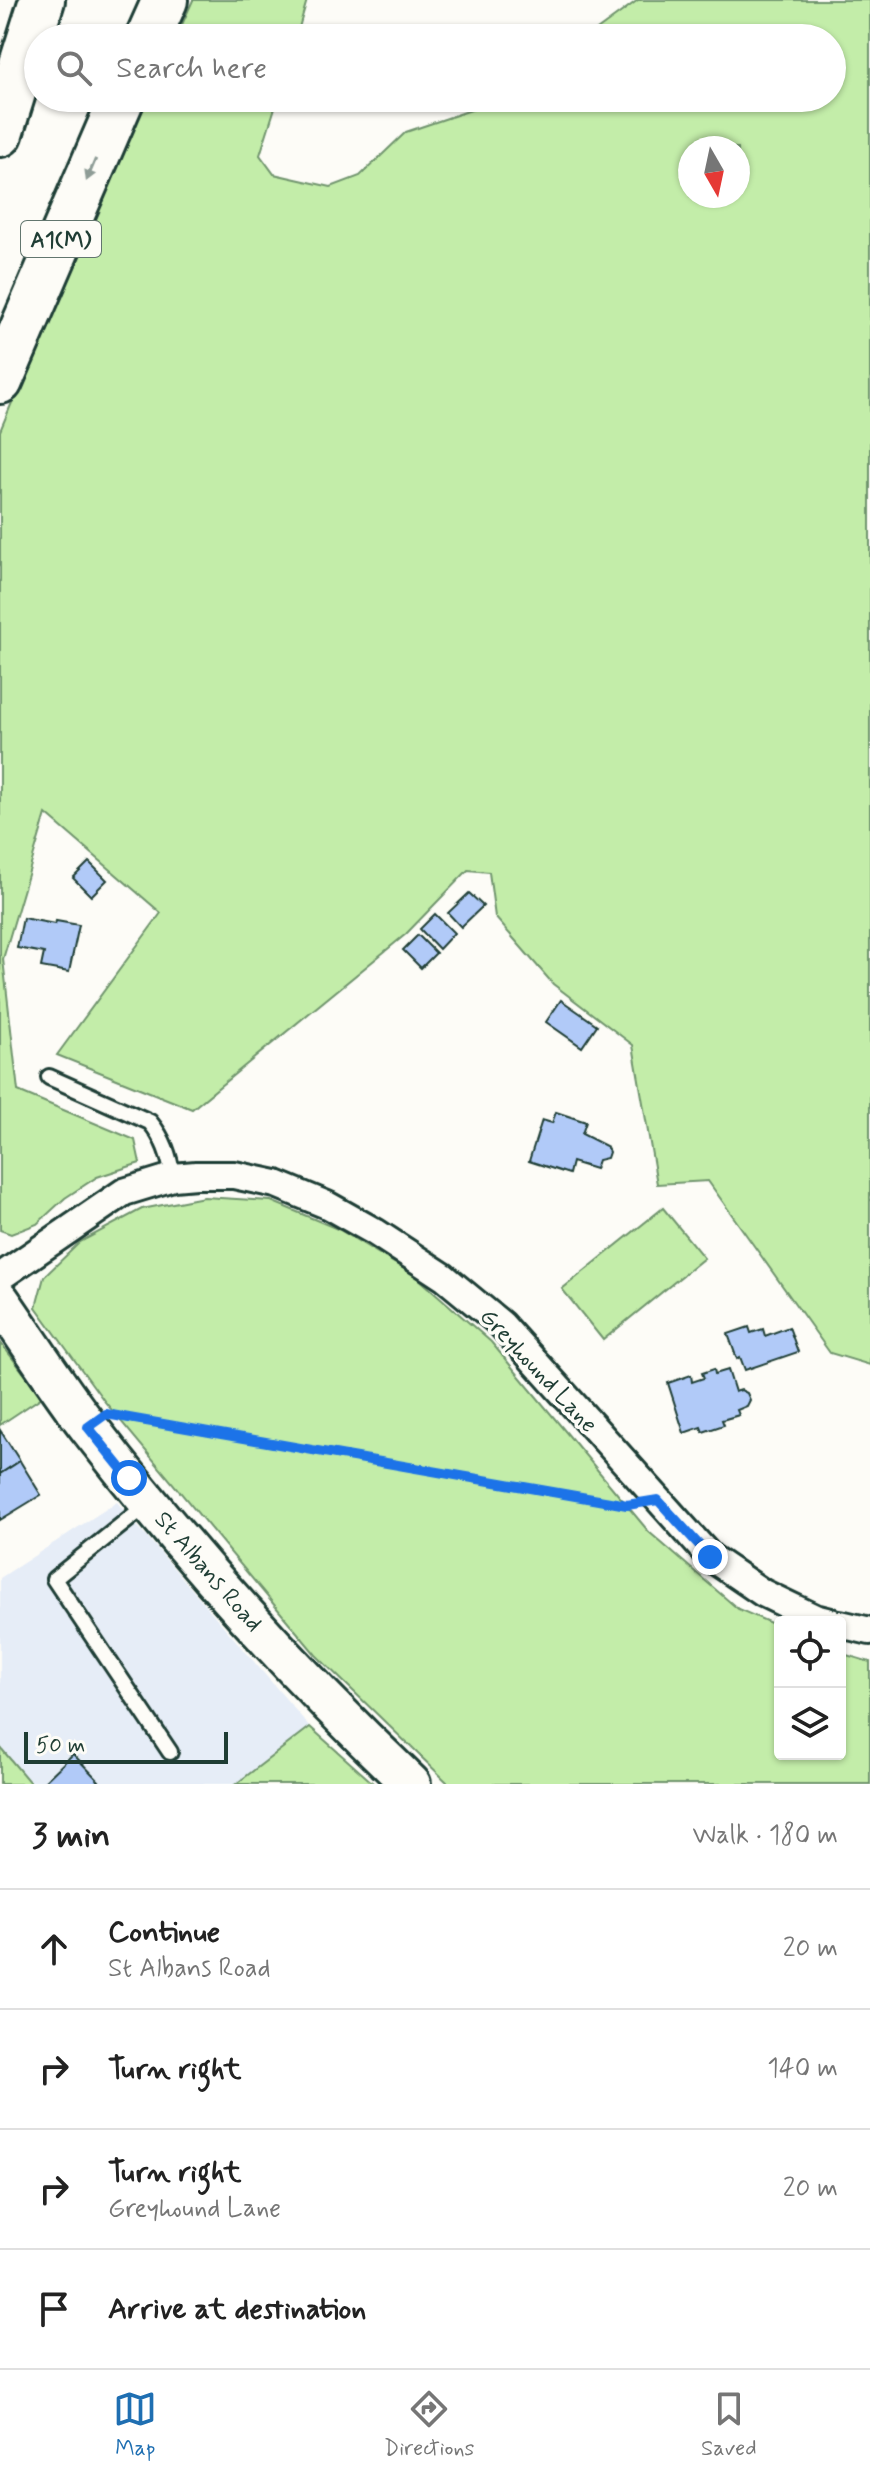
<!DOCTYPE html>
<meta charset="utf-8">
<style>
body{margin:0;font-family:Mynerve,sans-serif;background:#f6f6f6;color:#222}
.controls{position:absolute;right:24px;bottom:24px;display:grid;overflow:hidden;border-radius:8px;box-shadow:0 2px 6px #0004}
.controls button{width:72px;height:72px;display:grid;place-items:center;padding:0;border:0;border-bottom:2px solid #e0e0e0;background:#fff;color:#222;font:40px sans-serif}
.compass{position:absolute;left:678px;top:136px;width:72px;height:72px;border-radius:50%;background:#fff;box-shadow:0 2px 6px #0004;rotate:171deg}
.scale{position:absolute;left:24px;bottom:20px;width:204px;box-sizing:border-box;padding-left:8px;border:4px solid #1f3d34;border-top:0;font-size:22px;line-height:28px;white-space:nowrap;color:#1f3d34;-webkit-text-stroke:6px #fdfcf7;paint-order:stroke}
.stop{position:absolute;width:24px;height:24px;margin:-18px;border:6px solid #1a73e8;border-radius:50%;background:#fff}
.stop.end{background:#1a73e8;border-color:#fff;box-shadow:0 2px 8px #0008}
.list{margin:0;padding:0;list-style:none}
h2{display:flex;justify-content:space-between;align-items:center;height:104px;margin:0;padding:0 32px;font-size:34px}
h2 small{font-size:26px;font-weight:400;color:#767676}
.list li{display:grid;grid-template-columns:52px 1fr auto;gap:24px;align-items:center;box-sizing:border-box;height:120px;padding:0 32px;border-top:2px solid #e0e0e0}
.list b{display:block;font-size:30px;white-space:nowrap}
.list p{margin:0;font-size:26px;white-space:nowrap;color:#767676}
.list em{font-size:26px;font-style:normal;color:#767676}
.icon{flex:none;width:44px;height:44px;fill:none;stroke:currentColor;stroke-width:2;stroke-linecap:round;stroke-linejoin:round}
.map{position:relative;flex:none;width:870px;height:1784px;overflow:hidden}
.search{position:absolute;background:#fff;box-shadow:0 2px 6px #0004;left:24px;right:24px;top:24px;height:88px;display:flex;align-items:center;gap:20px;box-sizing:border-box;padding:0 28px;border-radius:44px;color:#767676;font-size:30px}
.sheet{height:584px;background:#fff}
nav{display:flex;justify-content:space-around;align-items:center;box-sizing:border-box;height:112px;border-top:2px solid #e0e0e0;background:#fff;font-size:22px;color:#767676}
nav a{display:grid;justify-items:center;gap:4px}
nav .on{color:#1f6fb2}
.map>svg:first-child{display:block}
.built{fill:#e6edf7}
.green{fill:#c3eda9;stroke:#71956e;stroke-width:2;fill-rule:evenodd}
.building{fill:#b1caf8;stroke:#1f3d34;stroke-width:2}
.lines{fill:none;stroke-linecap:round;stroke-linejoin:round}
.lane-casing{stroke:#1f3d34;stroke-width:20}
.street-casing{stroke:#1f3d34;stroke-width:32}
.secondary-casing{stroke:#1f3d34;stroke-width:44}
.highway-casing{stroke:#1f3d34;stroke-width:50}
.path{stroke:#1f3d34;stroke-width:5;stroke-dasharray:8 6;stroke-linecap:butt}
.lane{stroke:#fdfcf7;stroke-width:14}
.street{stroke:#fdfcf7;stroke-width:26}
.secondary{stroke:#fdfcf7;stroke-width:38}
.highway{stroke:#fdfcf7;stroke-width:44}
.oneway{fill:#8e9c96}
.route{stroke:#1a73e8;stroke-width:10}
.labels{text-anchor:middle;stroke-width:7;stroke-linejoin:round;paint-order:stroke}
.shield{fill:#fdfcf7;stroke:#62766e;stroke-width:2}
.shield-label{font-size:22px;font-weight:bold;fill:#1f3d34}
.street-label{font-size:24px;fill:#1f3d34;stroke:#fdfcf7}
</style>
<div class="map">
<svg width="870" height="1784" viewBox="0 0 870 1784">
<rect width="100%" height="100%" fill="#fdfcf7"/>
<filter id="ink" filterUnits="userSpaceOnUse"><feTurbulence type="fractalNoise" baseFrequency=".0125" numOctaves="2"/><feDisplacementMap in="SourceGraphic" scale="16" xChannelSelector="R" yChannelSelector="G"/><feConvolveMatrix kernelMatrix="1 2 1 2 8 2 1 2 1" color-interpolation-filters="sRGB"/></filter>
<g filter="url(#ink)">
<!-- built -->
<path class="built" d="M117,1502l193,225 -74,57h-205l-31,-37v-169z"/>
<!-- green -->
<g class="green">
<path d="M193,0h114l-11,38h-120z"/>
<path d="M638,0h232v1365l-40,-12 -122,-172 -51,3 -24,-139 -80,-61 -58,-67 -6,-45 -21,-2 -62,64 -214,175 -135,-54 104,-142 -115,-99 -43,145 15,132 117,49 5,23 -43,14 -32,21 -28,26 -26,10 -11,-4v-799l62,-147 86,-186h130l-18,57 14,19 57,13 29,-11 46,-44 68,-23 20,-11h338v-60h-246zM690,148h48v48h-48z"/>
<path d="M204,1197l67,4 69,29 77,47 74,65 158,190 89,77 42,18v127h60v-101l30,9v122h-421l-133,-129 -211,-253 -69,-95 8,-30 36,-35 62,-33z"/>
<path d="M663,1208l41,50 -101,82 -41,-51z"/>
<path d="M0,1342l42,55 -42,28z"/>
<path d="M310,1727l64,57h-138z"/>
<path d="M0,1747l31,37h-31z"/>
</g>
<!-- building -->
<g class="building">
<path d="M89,862l18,18 -16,16 -18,-18z"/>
<path d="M469,893l14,13 -22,21 -13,-14z"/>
<path d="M435,914l19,19 -15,16 -19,-20z"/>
<path d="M23,918l32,6 1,-3 23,4 -10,47 -28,-5 3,-14 -27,-5z"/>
<path d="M418,935l18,18 -15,15 -18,-18z"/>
<path d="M561,1000l36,25 -15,22 -36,-25z"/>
<path d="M556,1112l30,10 -4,12 24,12 3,6 -2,6 -9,2 -3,9 -23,-7 -3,12 -40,-13 13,-41 10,3z"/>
<path d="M749,1327l2,6 12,-4 2,7 24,-9 9,25 -53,18 -5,-13 -3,2 -9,-25z"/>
<path d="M714,1369l1,5 13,-4 7,22 6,-2 6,3 3,7 -3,6 -10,4 2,5 -17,5 2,5 -21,7 -2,-5 -17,6 -16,-50 23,-8 1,7 12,-4 -2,-5z"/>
<path d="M0,1430l20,31 -20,13z"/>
<path d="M20,1461l21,34 -41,25v-46z"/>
<path d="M73,1754l26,27 -4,3h-53z"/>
</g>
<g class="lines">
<!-- lane casing -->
<g class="lane-casing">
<g id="lane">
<path d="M49,1077l101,45c14,17 19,33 23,55"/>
<path d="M149,1503l-95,76 116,173"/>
</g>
</g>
<!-- street casing -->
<g class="street-casing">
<g id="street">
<path d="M0,1277l124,-85 49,-15 23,-2h38l42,9 51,21 48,27 69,45 57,47 209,233 53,36 52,25 16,4"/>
<path d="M840,1624l30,7"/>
</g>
</g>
<!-- secondary casing -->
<g class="secondary-casing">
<path id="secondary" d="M0,1300c30,43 58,88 90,129 98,127 205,245 321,355"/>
</g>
<!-- highway casing -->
<g class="highway-casing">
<g id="highway">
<path d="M148,38l17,-38"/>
<path d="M0,134l42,-134"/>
<path d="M0,381l122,-283"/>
</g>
</g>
<!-- path -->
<path class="path" d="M121,1417l507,88"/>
<!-- lane -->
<use href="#lane" class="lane"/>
<!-- street -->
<use href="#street" class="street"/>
<!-- secondary -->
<use href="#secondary" class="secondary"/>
<!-- highway -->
<use href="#highway" class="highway"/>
</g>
<!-- one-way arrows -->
<defs><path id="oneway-solid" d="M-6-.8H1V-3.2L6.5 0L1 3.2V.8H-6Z" transform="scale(2)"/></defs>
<use class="oneway" href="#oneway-solid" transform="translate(91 170) rotate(113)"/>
</g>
<g class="lines" filter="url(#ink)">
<!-- route -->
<path class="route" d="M129,1478l-41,-51 18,-13 521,91 31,-5 52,57"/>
</g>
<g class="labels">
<!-- shield labels -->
<rect class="shield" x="21" y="221" width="80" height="36" rx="6"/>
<g class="shield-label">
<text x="61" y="247">A1(M)</text>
</g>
<!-- street labels -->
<g class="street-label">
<text transform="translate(539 1370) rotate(47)" y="8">Greyhound Lane</text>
<text transform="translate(209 1571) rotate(49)" y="8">St Albans Road</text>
</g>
</g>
</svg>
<div class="controls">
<button><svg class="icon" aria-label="locate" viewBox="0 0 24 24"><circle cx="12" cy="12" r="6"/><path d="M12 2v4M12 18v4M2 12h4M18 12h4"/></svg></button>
<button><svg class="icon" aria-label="layers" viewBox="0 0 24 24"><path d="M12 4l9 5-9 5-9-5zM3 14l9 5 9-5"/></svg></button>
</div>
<svg class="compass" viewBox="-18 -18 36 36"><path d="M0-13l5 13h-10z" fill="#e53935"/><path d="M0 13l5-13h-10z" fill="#767676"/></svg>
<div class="scale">50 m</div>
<div class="stop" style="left:129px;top:1478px"></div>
<div class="stop end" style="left:710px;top:1557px"></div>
<div class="search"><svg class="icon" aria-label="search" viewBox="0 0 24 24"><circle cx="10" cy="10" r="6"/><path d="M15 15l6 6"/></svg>Search here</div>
</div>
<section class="sheet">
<h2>3 min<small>Walk · 180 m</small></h2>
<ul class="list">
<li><svg class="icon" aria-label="ahead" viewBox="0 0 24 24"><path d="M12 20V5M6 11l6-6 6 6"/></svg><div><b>Continue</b><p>St Albans Road</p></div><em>20 m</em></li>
<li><svg class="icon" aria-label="right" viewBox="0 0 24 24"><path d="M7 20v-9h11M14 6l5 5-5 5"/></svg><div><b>Turn right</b></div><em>140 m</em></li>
<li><svg class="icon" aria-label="right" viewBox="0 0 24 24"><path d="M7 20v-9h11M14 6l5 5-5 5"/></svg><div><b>Turn right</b><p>Greyhound Lane</p></div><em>20 m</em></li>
<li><svg class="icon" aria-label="arrive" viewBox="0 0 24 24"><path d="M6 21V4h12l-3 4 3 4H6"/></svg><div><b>Arrive at destination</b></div></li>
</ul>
</section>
<nav>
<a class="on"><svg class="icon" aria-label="map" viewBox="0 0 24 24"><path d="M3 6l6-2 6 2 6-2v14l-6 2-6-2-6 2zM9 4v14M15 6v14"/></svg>Map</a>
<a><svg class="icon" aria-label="directions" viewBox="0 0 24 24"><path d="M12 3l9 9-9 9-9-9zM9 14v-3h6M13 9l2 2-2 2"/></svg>Directions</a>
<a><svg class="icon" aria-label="saved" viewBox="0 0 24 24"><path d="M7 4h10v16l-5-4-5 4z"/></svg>Saved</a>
</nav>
